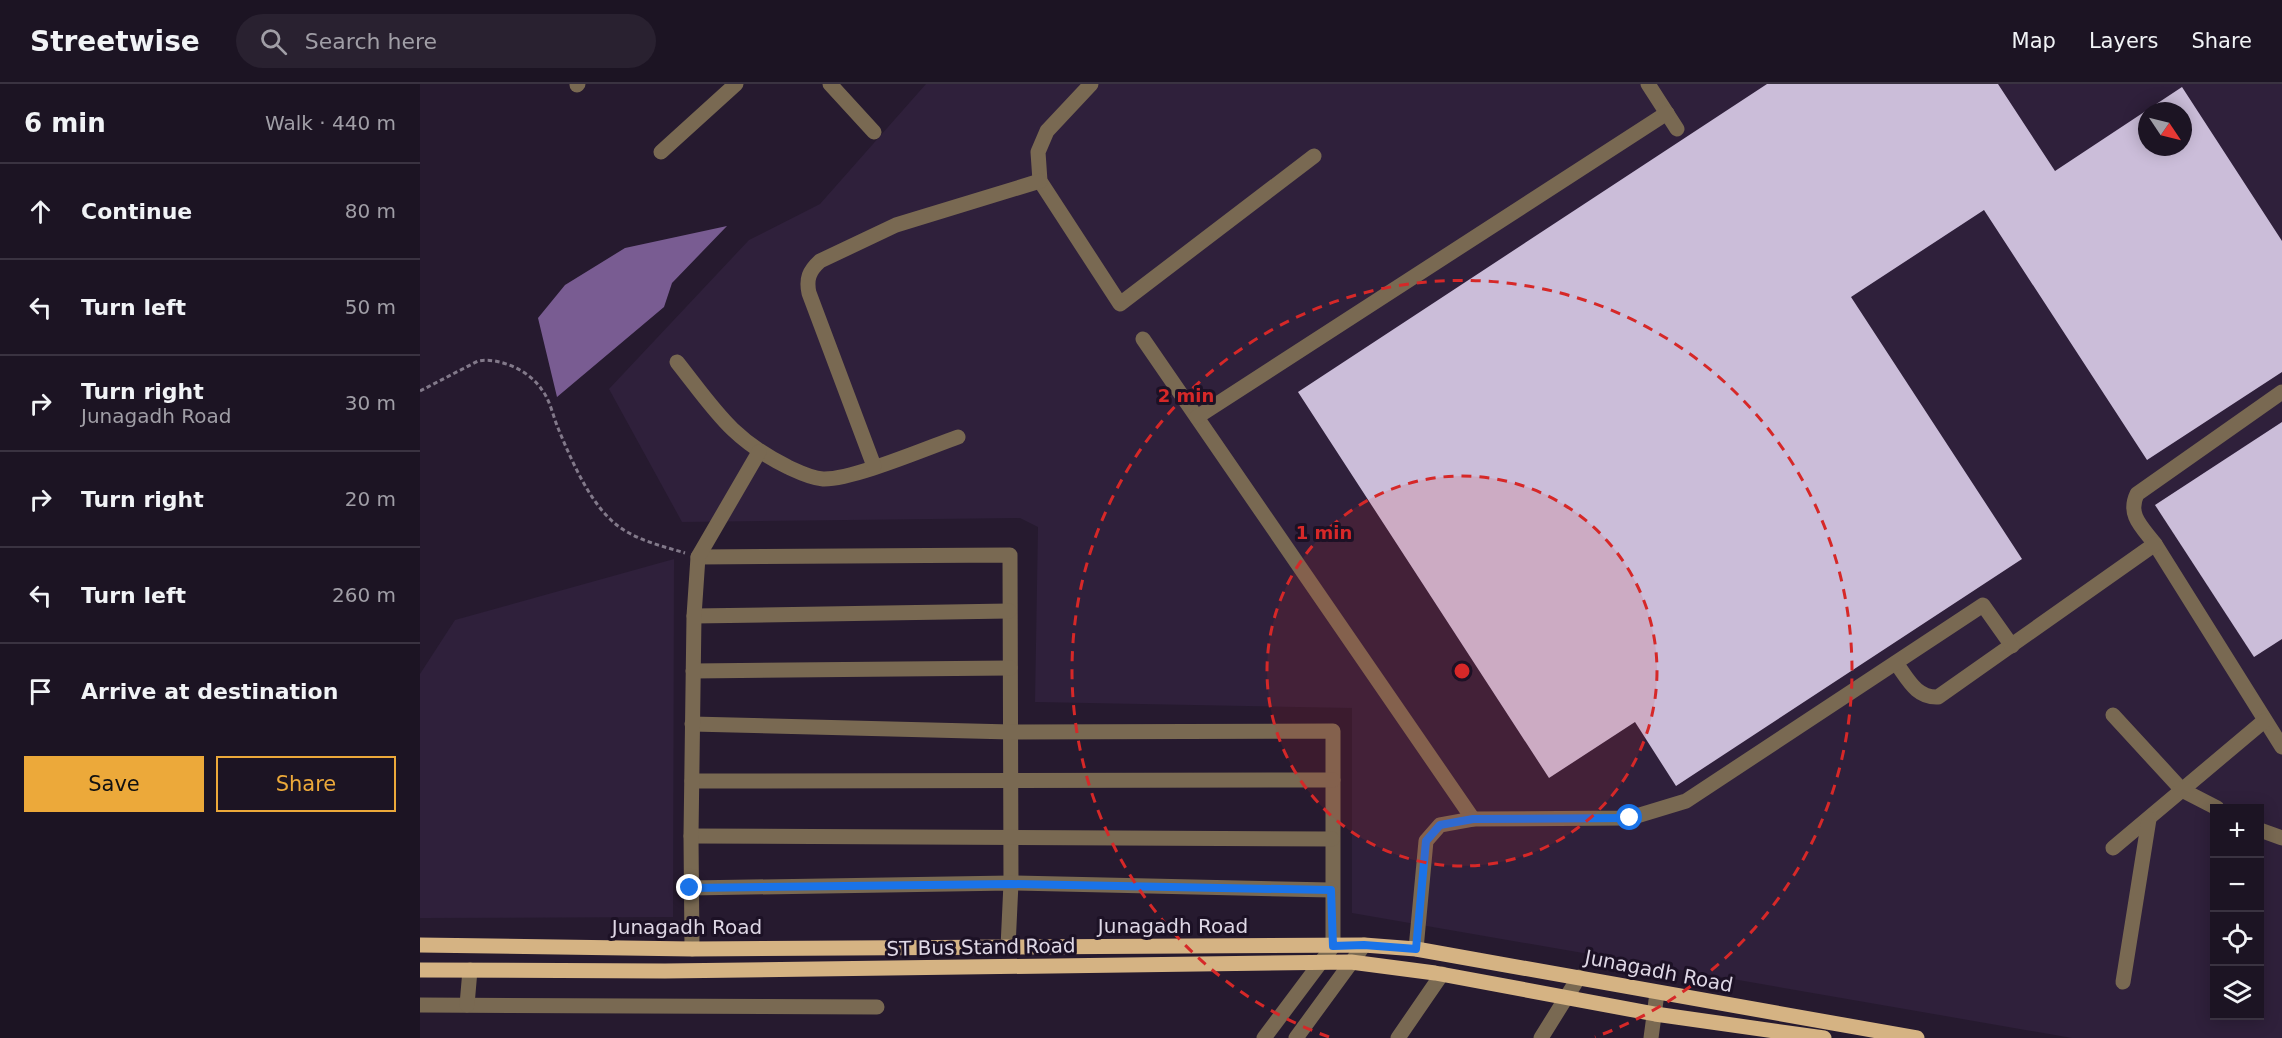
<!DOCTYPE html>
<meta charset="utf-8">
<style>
body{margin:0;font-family:"DejaVu Sans",sans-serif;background:#292130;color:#f1f3f6}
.controls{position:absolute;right:18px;bottom:18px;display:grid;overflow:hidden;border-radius:0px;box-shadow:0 3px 15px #0003}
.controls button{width:54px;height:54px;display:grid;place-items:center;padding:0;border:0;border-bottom:2px solid #3a3341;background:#1c1423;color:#f1f3f6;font:30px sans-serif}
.compass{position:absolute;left:1718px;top:18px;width:54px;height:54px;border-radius:50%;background:#1c1423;box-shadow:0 3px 15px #0003;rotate:125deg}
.stop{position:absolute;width:18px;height:18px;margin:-14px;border:4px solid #1a73e8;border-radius:50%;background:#fff}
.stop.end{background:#1a73e8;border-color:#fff;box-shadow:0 2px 6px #0008}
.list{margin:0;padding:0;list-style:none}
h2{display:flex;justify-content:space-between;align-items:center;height:78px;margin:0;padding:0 24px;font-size:26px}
h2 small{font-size:20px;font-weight:400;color:#a09ea6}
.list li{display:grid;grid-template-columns:39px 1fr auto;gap:18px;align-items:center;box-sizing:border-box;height:96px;padding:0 24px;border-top:2px solid #3a3341}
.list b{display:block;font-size:22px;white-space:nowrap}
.list p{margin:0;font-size:20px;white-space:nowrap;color:#a09ea6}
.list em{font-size:20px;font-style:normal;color:#a09ea6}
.actions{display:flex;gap:12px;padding:18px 24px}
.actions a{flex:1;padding:14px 0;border:2px solid #eca93a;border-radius:0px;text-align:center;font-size:21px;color:#eca93a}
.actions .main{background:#eca93a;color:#111}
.icon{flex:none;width:33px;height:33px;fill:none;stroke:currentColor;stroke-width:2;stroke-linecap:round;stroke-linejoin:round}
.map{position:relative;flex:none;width:1862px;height:954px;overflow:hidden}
header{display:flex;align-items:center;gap:36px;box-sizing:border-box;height:84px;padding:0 30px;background:#1c1423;border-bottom:2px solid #3a3341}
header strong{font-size:28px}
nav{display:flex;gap:33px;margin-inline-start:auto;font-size:21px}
.search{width:420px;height:54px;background:#292130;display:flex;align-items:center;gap:15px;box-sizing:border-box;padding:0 21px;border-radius:33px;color:#a09ea6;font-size:22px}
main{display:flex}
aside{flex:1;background:#1c1423}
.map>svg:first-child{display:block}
.built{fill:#2f203b;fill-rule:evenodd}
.water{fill:#795c92}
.building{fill:#cbbdd9;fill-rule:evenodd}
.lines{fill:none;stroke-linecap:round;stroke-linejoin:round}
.path{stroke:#82798a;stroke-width:3;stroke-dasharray:4.5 3;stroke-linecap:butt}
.minor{stroke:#796952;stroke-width:15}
.major{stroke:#d5b383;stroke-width:15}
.route{stroke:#1a73e8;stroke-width:8}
.ring{fill:none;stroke:#d62828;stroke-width:3;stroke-dasharray:10 8}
.labels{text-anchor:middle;stroke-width:6;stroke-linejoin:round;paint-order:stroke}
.street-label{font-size:20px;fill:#ded7e5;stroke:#1c1125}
.centre{fill:#d62828;stroke:#1c1125;stroke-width:3}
.ring-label{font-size:18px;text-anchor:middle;font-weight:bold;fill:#d62828;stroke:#1c1125;stroke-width:6;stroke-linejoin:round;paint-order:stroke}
</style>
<header>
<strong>Streetwise</strong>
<div class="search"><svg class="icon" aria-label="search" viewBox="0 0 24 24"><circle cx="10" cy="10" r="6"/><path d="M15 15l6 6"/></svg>Search here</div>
<nav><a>Map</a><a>Layers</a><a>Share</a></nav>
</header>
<main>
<aside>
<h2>6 min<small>Walk · 440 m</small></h2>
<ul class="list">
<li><svg class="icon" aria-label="ahead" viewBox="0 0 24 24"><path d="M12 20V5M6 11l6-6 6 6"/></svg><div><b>Continue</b></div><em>80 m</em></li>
<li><svg class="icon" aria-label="left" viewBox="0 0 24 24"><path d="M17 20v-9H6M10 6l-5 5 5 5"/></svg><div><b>Turn left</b></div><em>50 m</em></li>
<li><svg class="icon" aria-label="right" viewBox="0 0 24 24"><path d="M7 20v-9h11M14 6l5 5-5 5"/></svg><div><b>Turn right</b><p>Junagadh Road</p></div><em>30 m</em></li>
<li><svg class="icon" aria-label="right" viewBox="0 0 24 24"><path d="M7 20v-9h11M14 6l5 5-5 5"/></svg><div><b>Turn right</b></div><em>20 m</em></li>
<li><svg class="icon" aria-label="left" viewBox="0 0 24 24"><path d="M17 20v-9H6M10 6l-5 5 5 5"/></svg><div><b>Turn left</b></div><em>260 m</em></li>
<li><svg class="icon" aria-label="arrive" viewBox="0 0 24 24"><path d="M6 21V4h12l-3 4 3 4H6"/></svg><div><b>Arrive at destination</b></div></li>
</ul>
<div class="actions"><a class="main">Save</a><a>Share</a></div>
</aside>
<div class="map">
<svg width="1862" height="954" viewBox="0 0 1862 954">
<rect width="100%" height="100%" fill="#261a2f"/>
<!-- built -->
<g class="built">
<path d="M506,0h1356v954h-210l-720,-125v-205l-317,-6 3,-175 -18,-9 -338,4 -73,-133 140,-149 71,-36zM1727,27h36v36h-36zM1794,724h46v208h-46z"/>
<path d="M254,475l-1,358 -253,1v-244l35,-54z"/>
</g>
<!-- water -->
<path class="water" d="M307,142l-55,57 -8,24 -107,90 -19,-79 27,-33 60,-37z"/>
<!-- building -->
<g class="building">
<path d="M1347,0h231l57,87 127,-84 100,154v131l-135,88 -163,-250 -133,87 171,262 -346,227 -41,-64 -86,56 -251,-386zM1727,27h36v36h-36z"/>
<path d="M1862,338v217l-28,18 -99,-152z"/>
</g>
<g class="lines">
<!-- path -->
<path class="path" d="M0,307l58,-30c22,-4 52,10 64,29 8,10 11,26 16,38 12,29 29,69 52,91 20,20 49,26 75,34"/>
<!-- minor -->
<g class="minor">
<path d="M410,0l44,48"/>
<path d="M671,0l-44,47 -9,21 2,29 80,123 194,-148"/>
<path d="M1228,0l29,45"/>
<path d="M157,1l1,-1"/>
<path d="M241,68l75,-68"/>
<path d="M723,255l330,480"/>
<path d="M257,278c38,48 54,77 111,105 11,5 22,11 35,12 29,1 104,-31 135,-42"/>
<path d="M1862,308l-145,102c-10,21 5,33 18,50l127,203"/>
<path d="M777,333l470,-304"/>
<path d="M454,382l-65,-173c-3,-14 0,-22 11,-32l76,-36 144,-44"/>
<path d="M278,473l312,-2 1,328 -3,64"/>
<path d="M274,532l315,-5"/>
<path d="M1476,579c12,16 20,35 42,34l217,-153"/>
<path d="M273,587l317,-3"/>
<path d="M1693,631l69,75 35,18"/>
<path d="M272,640l319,8 322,-1v215l-69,92"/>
<path d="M272,697l641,-1"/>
<path d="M1840,746l22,8"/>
<path d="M271,752l641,3"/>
<path d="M1693,764l151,-127"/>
<path d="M270,804l321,-5 320,7"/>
<path d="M272,865l-1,-113 3,-220 4,-59 61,-105"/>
<path d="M996,865l10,-108 14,-16 33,-6 157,-1 56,-17 297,-196 29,41"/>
<path d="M1703,898l26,-163"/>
<path d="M0,921l457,2"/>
<path d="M47,921l3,-35"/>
<path d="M876,954l68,-93"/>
<path d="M978,954l44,-64"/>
<path d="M1121,954l38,-61"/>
<path d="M1231,954l6,-45"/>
</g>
<!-- major -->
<g class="major">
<path d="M0,861l272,4 672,-4 52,4 501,89"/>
<path d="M0,886l245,1 686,-9 84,11 220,41 169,24"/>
</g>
</g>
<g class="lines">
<!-- route -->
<path class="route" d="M270,804l321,-4 320,6 2,56 31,-1 52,4 10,-108 14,-16 33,-6 157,-1"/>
</g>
<!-- distance rings -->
<circle cx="1042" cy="587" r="195" fill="#d62828" fill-opacity=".12"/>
<g class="ring">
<circle cx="1042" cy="587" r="195"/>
<path d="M909 953A390 390 0 1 1 1175 953"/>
</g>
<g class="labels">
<!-- street labels -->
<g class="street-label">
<text x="753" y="849">Junagadh Road</text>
<text x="267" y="850">Junagadh Road</text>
<text transform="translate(561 863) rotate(-1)" y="7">ST Bus Stand Road</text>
<text transform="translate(1239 887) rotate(11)" y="7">Junagadh Road</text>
</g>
</g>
<circle cx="1042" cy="587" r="9" class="centre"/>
<g class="ring-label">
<text x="766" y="318">2 min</text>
<text x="904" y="455">1 min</text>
</g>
</svg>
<div class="controls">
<button>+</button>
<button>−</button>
<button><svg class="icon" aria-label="locate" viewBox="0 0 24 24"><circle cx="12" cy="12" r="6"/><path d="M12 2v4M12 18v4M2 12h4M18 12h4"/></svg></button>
<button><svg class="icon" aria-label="layers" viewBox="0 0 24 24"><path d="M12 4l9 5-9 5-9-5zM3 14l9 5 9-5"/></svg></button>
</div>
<svg class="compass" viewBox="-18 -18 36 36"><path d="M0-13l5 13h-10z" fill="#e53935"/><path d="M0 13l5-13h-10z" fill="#a09ea6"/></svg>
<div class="stop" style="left:1210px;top:734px"></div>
<div class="stop end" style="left:270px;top:804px"></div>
</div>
</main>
